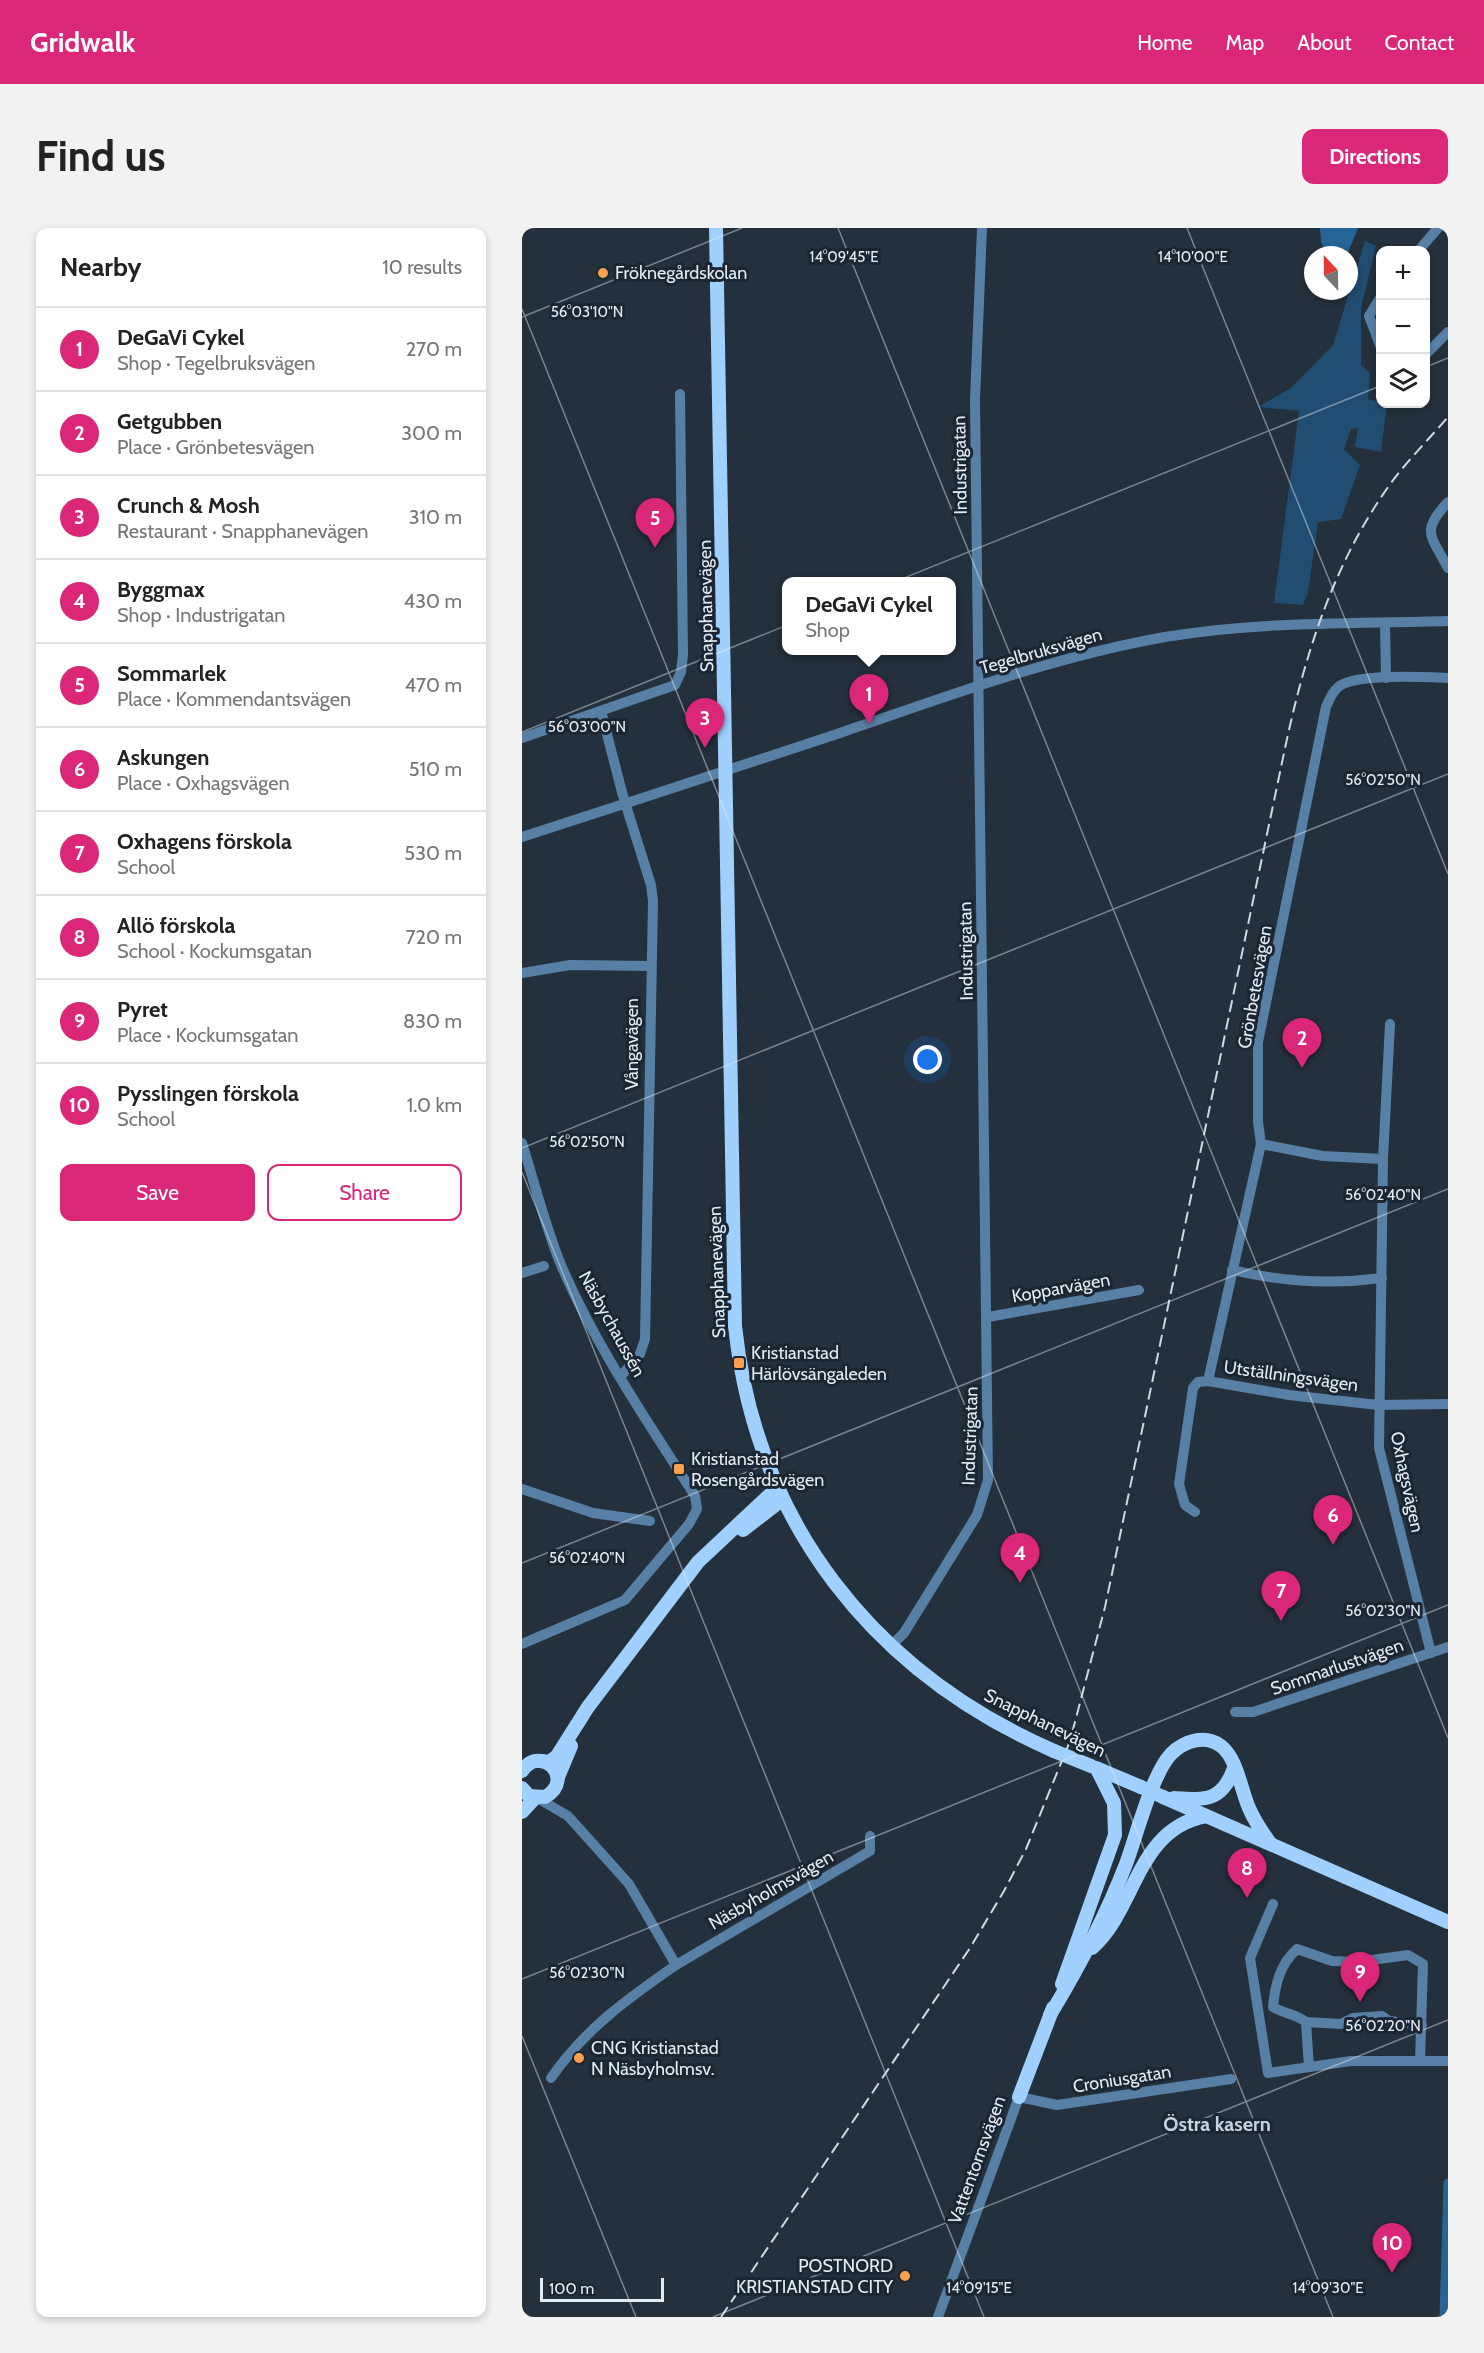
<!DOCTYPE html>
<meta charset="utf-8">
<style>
body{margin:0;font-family:Cabin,sans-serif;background:#f2f2f2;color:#222}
.controls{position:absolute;right:18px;top:18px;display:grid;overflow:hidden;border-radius:12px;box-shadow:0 3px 9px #0003}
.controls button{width:54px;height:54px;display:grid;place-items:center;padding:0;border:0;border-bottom:2px solid #e0e0e0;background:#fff;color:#222;font:30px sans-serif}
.compass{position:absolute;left:782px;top:18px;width:54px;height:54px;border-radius:50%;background:#fff;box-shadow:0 3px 9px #0003;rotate:338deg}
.scale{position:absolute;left:18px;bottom:15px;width:124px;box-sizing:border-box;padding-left:6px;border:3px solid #e4ebf3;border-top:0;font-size:16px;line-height:21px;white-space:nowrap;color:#e4ebf3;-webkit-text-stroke:4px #1a2631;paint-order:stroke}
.you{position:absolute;left:406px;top:832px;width:21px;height:21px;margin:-15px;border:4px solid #fff;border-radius:50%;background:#1a73e8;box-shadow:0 0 0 9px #1a73e833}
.badge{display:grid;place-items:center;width:39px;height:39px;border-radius:50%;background:#db2777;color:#fff;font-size:20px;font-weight:700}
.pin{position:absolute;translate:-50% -50px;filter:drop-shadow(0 2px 3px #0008)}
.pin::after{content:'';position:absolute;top:32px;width:21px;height:18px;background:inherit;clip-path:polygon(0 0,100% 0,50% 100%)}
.popup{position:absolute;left:260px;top:349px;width:174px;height:78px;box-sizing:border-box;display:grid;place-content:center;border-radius:12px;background:#fff;filter:drop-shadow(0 2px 4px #0005);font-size:20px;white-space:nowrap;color:#767676}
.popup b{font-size:22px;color:#222}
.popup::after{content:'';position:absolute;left:50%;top:100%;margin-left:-12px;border:12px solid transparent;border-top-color:#fff}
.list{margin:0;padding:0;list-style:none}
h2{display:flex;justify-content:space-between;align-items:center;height:78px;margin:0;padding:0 24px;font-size:26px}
h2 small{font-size:20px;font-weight:400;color:#767676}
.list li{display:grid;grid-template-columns:39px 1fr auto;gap:18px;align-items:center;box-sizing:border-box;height:84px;padding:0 24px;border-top:2px solid #e0e0e0}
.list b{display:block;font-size:22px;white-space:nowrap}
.list p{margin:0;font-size:20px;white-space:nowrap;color:#767676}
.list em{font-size:20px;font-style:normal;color:#767676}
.actions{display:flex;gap:12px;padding:18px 24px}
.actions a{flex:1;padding:14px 0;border:2px solid #db2777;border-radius:12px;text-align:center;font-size:21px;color:#db2777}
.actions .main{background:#db2777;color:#fff}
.icon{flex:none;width:33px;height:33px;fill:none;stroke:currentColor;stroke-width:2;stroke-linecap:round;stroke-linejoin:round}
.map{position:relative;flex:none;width:926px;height:2089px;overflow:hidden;border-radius:12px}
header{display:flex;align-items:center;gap:36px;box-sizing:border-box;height:84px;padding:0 30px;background:#db2777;color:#fff}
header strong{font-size:28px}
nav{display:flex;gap:33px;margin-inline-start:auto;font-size:21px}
.intro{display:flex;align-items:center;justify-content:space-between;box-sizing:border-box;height:144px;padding:0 36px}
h1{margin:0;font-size:42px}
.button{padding:15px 27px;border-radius:12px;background:#db2777;color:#fff;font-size:21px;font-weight:700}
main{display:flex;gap:36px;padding:0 36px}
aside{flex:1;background:#fff;border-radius:12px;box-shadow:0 3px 9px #0003}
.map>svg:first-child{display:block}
.green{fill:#224d73}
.water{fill:#266397}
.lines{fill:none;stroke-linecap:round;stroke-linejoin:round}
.canal{stroke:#266397;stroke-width:9}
.minor{stroke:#5880a6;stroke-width:10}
.major{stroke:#9fd0ff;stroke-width:14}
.rail{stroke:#d0d7df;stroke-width:2;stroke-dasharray:12 6;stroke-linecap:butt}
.major-bridge{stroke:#9fd0ff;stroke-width:14}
.ticks{fill:none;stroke:#e4ebf3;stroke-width:1.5;stroke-opacity:0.45}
.poi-dot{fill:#fa9f4e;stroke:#1a2631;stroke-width:2}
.labels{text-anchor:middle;stroke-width:6;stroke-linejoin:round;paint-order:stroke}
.poi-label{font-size:18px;fill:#e4ebf3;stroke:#1a2631;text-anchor:start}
.street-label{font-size:18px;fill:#e4ebf3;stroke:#1a2631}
.neighbourhood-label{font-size:20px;font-weight:bold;fill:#c3d2e0;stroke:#1a2631}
.ticks-label{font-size:15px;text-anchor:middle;fill:#e4ebf3;stroke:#1a2631;stroke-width:6;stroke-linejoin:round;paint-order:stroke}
</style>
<header>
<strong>Gridwalk</strong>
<nav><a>Home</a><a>Map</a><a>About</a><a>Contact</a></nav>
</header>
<div class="intro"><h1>Find us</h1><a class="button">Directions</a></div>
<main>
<aside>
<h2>Nearby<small>10 results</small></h2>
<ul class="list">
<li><span class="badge">1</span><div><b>DeGaVi Cykel</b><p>Shop · Tegelbruksvägen</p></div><em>270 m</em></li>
<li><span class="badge">2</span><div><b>Getgubben</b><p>Place · Grönbetesvägen</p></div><em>300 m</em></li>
<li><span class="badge">3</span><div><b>Crunch &amp; Mosh</b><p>Restaurant · Snapphanevägen</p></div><em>310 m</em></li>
<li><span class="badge">4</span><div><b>Byggmax</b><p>Shop · Industrigatan</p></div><em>430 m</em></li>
<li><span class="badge">5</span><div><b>Sommarlek</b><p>Place · Kommendantsvägen</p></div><em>470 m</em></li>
<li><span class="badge">6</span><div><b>Askungen</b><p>Place · Oxhagsvägen</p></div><em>510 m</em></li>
<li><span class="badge">7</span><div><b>Oxhagens förskola</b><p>School</p></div><em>530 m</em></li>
<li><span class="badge">8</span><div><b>Allö förskola</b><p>School · Kockumsgatan</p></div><em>720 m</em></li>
<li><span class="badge">9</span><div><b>Pyret</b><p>Place · Kockumsgatan</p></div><em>830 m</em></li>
<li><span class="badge">10</span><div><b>Pysslingen förskola</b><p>School</p></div><em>1.0 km</em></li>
</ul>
<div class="actions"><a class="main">Save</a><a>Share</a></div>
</aside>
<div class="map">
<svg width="926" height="2089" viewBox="0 0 926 2089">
<rect width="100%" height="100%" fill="#24303b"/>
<!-- green -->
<path class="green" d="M843,13l11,5 -15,62v57l9,8 -2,26 19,5 -6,48 -26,-5 3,-19 -7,1 -7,20 16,16 -19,54 -23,3 -10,70 -5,13 -29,-2 25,-192 -41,-4 33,-19 42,-43z"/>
<!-- water -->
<path class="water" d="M798,0h38l-11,27h-20l-6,-13z"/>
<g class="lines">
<!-- canal -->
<path class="canal" d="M922,2089l4,-134"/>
<!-- minor -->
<g class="minor">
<path d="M897,22l19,-22"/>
<path d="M858,70l-11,18 11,29"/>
<path d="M904,126l22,-22"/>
<path d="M926,274c-28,30 -17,33 0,66"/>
<path d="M863,395l1,55"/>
<path d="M79,483l22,85 28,89 2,16 -8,438 -5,15 -19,22"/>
<path d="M0,510l153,-53 6,-13 2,-17 -3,-261"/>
<path d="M0,609c105,-34 211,-68 315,-103 108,-37 215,-77 328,-97 93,-16 189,-13 283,-16"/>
<path d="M0,745l48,-8 80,1"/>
<path d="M868,796l-7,135 -4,289 52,205"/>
<path d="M0,915c13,41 23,83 39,122 35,82 87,157 134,231l2,13 -8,15 -64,76 -103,44"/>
<path d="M739,916l62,12 60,3"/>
<path d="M710,1042c51,12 98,15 150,8"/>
<path d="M0,1045l22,-7"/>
<path d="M466,1089l151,-27"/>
<path d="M686,1153l53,-237 -3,-22v-80l68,-335c4,-9 8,-19 17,-23 22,-10 80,-7 105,-6"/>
<path d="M0,1261l71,24 57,8"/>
<path d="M673,1284l-10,-7 -6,-21 14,-96 5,-6 10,-1 81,14 89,10 70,-1"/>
<path d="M369,1418l13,-13 73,-118 11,-35 -13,-1080 7,-172"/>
<path d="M713,1484h18l195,-65"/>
<path d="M17,1571l29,17 61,68 47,81c-49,34 -91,64 -125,113"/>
<path d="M751,1676l-23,54 18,115 83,-12h97"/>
<path d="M154,1737l194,-114v-15"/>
<path d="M784,1794l35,2 12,-6 29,-2 7,5 33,4"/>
<path d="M787,1839l-3,-45c-10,-8 -21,-8 -33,-15 2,-22 7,-43 24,-58l35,12 25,1 51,-7 15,9 -3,97"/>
<path d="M416,2089l81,-220 38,8 174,-26"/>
</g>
<!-- major -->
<g class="major">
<path d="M194,0l19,1098c21,197 138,346 319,425"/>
<path d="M221,1302l40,-31"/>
<path d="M18,1533l9,1 8,-6 31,-49 110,-145 80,-75"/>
<path d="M574,1540l45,19"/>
<path d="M0,1543c18,-28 55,8 23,26l-16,-1 -7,-8"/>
<path d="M36,1549l13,-31"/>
<path d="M641,1569l285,125"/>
<path d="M652,1570c31,2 48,4 60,-30"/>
<path d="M0,1584l13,-14"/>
<path d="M570,1720c45,-40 44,-119 114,-132"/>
<path d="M540,1756l53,-149 -1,-32 -17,-34"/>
<path d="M528,1787c29,-48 56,-99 76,-151 10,-27 26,-90 45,-110 13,-13 34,-20 50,-8 16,12 20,44 28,62 5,12 13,24 21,35"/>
<path d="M497,1869l34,-89"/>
</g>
<!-- rail -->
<path class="rail" d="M199,2089l249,-369 34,-57 22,-42 44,-108 35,-134 179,-854c20,-96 49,-190 107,-270 17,-23 38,-44 57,-66"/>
<!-- major-bridge -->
<g class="major-bridge">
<path d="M532,1523l37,15"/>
<path d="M619,1559l22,10"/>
</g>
</g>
<!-- ticks -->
<path class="ticks" d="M316,0l610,1510M665,0l261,646M0,81l811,2008M0,89l220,-89M904,139l22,-9M0,504l858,-346M0,920l926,-374M0,944l462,1145M0,1335l926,-374M0,1751l926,-374M0,1808l114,281M191,2089l735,-297"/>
<!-- markers -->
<g class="poi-dot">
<circle cx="81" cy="45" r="6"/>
<rect x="211" y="1129" width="12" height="12" rx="3"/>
<rect x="151" y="1235" width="12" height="12" rx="3"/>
<circle cx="57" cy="1830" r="6"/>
<circle cx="383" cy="2048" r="6"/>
</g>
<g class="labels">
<!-- poi labels -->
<g class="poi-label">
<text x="93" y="51">Fröknegårdskolan</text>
<text x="229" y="1131">Kristianstad<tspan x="229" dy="21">Härlövsängaleden</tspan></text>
<text x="169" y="1237">Kristianstad<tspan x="169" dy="21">Rosengårdsvägen</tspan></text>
<text x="69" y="1826">CNG Kristianstad<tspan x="69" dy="21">N Näsbyholmsv.</tspan></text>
<text x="371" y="2044" text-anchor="end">POSTNORD<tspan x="371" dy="21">KRISTIANSTAD CITY</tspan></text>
</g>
<!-- street labels -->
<g class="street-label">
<text transform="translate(438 237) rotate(-91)" y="6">Industrigatan</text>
<text transform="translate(184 378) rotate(-91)" y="6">Snapphanevägen</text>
<text transform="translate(519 423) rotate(-16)" y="6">Tegelbruksvägen</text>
<text transform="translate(444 723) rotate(-91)" y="6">Industrigatan</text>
<text transform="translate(733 759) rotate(-80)" y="6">Grönbetesvägen</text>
<text transform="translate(110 816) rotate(-90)" y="6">Vångavägen</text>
<text transform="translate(195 1044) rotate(-92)" y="6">Snapphanevägen</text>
<text transform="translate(539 1060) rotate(-10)" y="6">Kopparvägen</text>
<text transform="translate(90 1096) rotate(61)" y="6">Näsbychaussén</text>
<text transform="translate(769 1148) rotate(8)" y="6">Utställningsvägen</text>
<text transform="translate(448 1208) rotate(-88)" y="6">Industrigatan</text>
<text transform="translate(885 1254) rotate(78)" y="6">Oxhagsvägen</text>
<text transform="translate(815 1439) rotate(-19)" y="6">Sommarlustvägen</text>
<text transform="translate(523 1495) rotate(26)" y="6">Snapphanevägen</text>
<text transform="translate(249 1662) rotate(-30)" y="6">Näsbyholmsvägen</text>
<text transform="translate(600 1851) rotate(-9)" y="6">Croniusgatan</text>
<text transform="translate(455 1932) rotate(-70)" y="6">Vattentornsvägen</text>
</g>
<!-- neighbourhood labels -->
<g class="neighbourhood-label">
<text x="695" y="1903">Östra kasern</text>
</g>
</g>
<g class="ticks-label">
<text x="322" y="34">14°09'45"E</text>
<text x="671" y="34">14°10'00"E</text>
<text x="65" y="89">56°03'10"N</text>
<text x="65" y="504">56°03'00"N</text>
<text x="861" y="557">56°02'50"N</text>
<text x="65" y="919">56°02'50"N</text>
<text x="861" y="972">56°02'40"N</text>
<text x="65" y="1335">56°02'40"N</text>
<text x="861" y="1388">56°02'30"N</text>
<text x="65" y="1750">56°02'30"N</text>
<text x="861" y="1803">56°02'20"N</text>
<text x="457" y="2065">14°09'15"E</text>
<text x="806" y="2065">14°09'30"E</text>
</g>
</svg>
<div class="controls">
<button>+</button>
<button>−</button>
<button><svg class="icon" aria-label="layers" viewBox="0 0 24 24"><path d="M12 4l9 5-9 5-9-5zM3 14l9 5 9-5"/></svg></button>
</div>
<svg class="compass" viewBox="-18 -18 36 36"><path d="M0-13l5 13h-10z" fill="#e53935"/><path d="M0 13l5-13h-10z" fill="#767676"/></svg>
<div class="scale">100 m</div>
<div class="you"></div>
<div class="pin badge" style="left:347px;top:496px">1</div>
<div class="popup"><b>DeGaVi Cykel</b>Shop</div>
<div class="pin badge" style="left:780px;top:840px">2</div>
<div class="pin badge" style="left:183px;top:520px">3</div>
<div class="pin badge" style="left:498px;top:1355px">4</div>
<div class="pin badge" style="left:133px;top:320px">5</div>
<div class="pin badge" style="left:811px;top:1317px">6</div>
<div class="pin badge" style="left:759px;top:1393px">7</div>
<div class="pin badge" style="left:725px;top:1670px">8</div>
<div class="pin badge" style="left:838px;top:1774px">9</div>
<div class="pin badge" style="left:870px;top:2045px">10</div>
</div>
</main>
